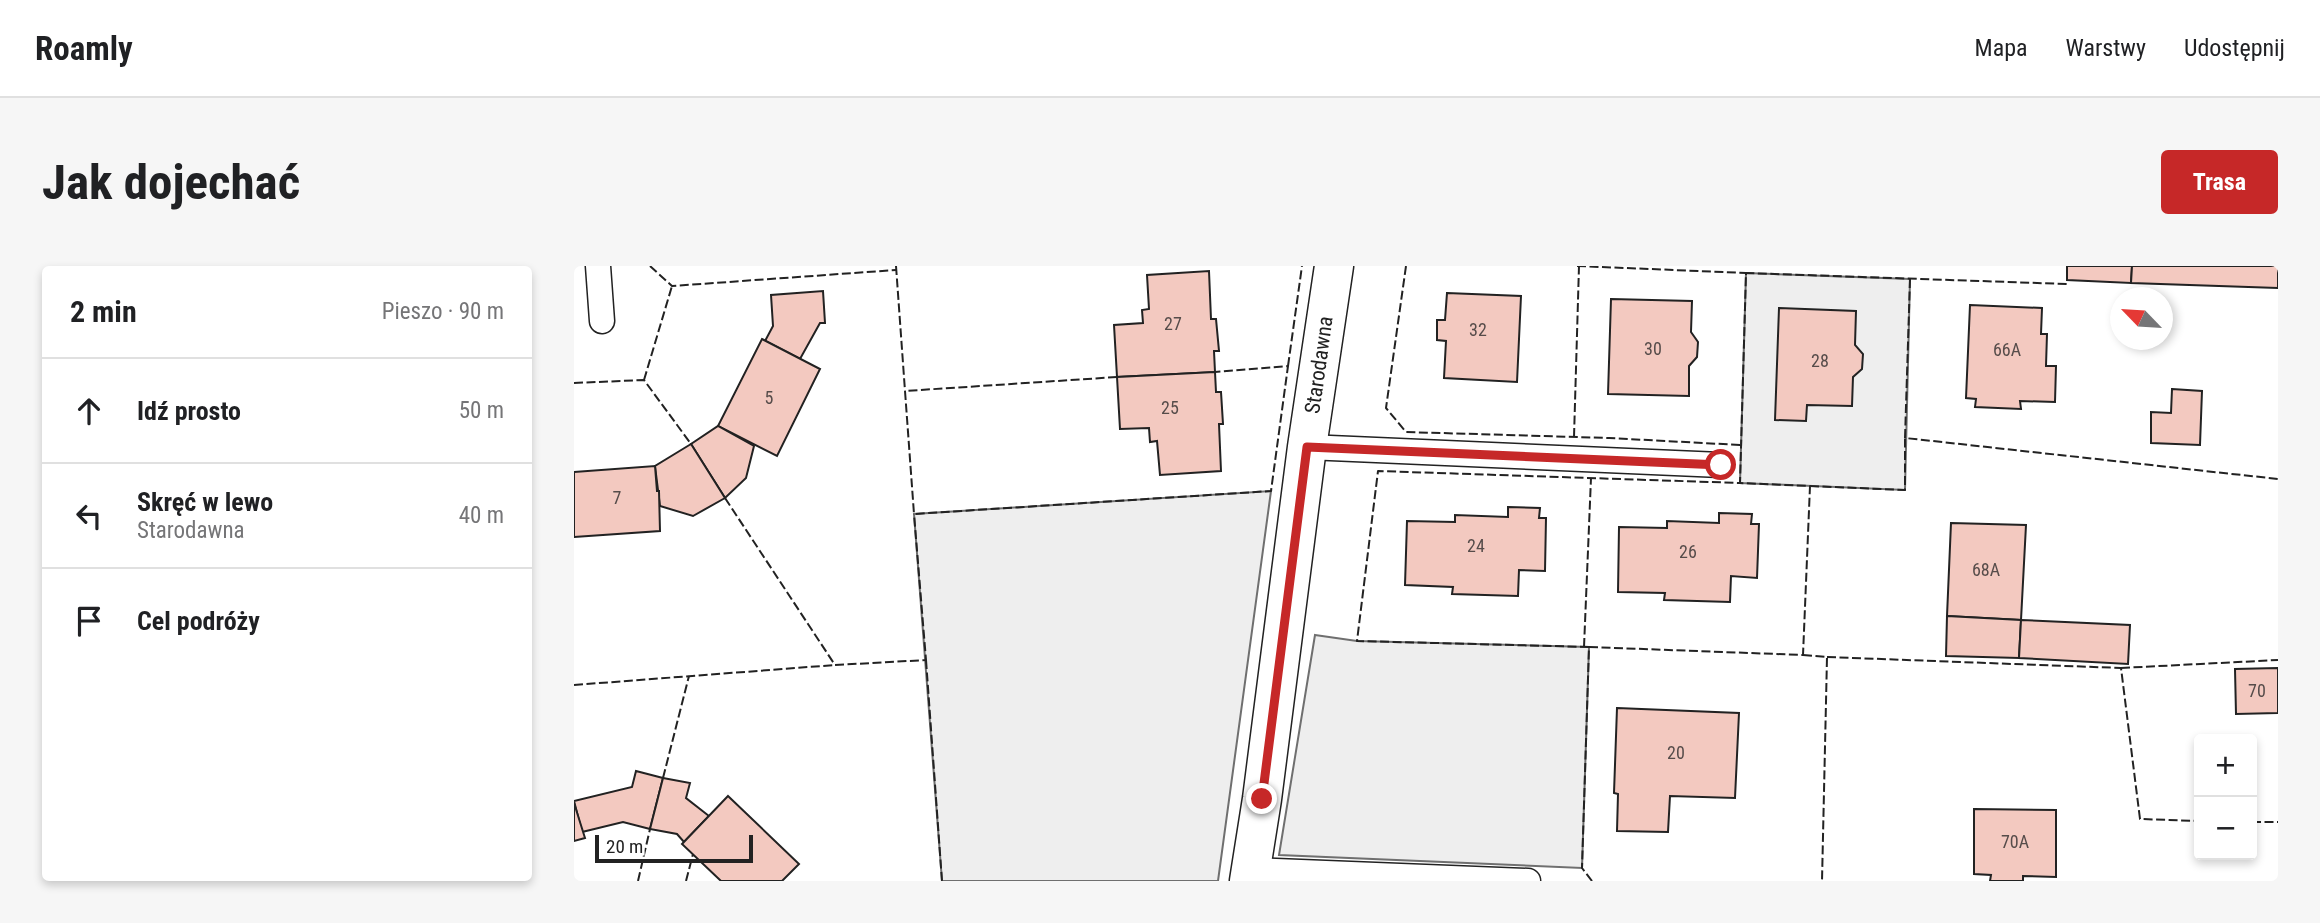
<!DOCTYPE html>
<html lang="pl">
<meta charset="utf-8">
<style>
body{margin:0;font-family:"Roboto Condensed",sans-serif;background:#f6f6f6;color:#202124}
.controls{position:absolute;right:21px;bottom:21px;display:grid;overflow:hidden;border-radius:7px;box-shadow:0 4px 10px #0003}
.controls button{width:63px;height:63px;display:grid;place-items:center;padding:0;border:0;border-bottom:2px solid #e0e0e0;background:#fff;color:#202124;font:35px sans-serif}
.compass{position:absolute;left:1536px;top:21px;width:63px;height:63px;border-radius:50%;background:#fff;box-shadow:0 4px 10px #0003;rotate:295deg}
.scale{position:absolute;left:21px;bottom:18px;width:158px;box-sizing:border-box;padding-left:7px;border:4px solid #222;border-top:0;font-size:19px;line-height:24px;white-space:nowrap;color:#222;-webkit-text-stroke:5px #fff;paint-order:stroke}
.stop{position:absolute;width:21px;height:21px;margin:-16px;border:5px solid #c62828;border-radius:50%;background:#fff}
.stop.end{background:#c62828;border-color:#fff;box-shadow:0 2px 7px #0008}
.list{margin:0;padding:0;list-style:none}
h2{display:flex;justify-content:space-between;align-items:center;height:91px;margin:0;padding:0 28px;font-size:30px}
h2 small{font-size:23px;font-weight:400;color:#757577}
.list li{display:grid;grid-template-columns:46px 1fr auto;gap:21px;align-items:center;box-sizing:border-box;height:105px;padding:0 28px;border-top:2px solid #e0e0e0}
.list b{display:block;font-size:26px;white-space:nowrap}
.list p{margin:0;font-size:23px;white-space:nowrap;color:#757577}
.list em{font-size:23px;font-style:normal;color:#757577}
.icon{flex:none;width:38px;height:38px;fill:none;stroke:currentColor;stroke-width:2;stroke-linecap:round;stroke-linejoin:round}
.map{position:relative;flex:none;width:1704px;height:615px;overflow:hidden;border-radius:7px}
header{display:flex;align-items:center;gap:42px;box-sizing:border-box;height:98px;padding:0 35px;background:#fff;border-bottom:2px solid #e0e0e0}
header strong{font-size:33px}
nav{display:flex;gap:38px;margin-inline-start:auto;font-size:24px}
.intro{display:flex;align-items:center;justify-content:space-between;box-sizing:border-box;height:168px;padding:0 42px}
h1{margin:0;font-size:49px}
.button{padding:18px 32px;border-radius:7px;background:#c62828;color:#fff;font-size:24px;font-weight:700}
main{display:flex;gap:42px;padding:0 42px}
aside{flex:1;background:#fff;border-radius:7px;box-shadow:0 4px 10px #0003}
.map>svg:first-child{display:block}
.green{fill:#eee;stroke:#6f6f6f;stroke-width:2}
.building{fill:#f3c9c0;stroke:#222;stroke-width:2}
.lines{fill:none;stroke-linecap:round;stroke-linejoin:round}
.service-casing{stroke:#222;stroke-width:27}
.minor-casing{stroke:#222;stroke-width:41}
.service{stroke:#fff;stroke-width:24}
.minor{stroke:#fff;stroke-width:38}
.fence{stroke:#222;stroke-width:2;stroke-dasharray:9 3.5;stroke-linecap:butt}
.route{stroke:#c62828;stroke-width:9}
.labels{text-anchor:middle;stroke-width:5;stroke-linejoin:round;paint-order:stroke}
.number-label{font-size:18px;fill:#564c4a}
.street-label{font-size:21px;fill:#222;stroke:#fff}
</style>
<header>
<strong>Roamly</strong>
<nav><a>Mapa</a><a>Warstwy</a><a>Udostępnij</a></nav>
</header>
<div class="intro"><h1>Jak dojechać</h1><a class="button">Trasa</a></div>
<main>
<aside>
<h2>2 min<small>Pieszo · 90 m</small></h2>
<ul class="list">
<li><svg class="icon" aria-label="ahead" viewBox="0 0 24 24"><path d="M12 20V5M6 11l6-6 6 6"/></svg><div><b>Idź prosto</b></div><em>50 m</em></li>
<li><svg class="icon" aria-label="left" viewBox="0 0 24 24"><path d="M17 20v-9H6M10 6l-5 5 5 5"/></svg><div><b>Skręć w lewo</b><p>Starodawna</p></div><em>40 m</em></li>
<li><svg class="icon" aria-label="arrive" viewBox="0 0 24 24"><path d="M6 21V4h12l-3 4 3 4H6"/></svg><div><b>Cel podróży</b></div></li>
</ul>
</aside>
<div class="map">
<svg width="1704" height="615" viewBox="0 0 1704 615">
<rect width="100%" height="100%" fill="#fff"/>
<!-- green -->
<g class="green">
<path d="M1172,7l164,6 -5,211 -165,-7z"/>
<path d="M697,225l-53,390h-276l-28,-367z"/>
<path d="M741,369l42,6 232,6 -7,221 -303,-13z"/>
</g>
<!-- building -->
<g class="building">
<path d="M1493,0h65l-1,17 -64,-3z"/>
<path d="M1558,0h146v22l-147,-5z"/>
<path d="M635,5l2,48h5l3,32h-5l1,21 -98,5 -3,-52 29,-2 -1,-13 7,-1 -2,-34z"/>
<path d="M249,25l2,32h-5l-20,36 -35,-18 8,-15 -2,-31z"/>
<path d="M873,27l74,3 -4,86 -73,-4 2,-37 -9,-1v-20h8z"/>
<path d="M1037,33l81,2 -1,31 7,10 -1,15 -8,9v30l-81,-2z"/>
<path d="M1396,39l72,3 -1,26h6l-1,32h10l-1,36 -35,-1 1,8 -46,-2 1,-8 -10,-1z"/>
<path d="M1205,42l77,3 -1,34 8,9 -1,15 -9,8 -1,29 -45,-1 -1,16 -31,-1z"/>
<path d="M188,73l58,30 -43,87 -59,-30z"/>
<path d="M641,106l1,20h5l2,32h-4l2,47 -61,4 -3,-34 -7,1 -1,-14 -29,1 -3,-52z"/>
<path d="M1598,123l30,2 -2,54 -49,-2v-31l20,1z"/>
<path d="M144,160l36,20 -8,32 -21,20 -34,-54z"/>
<path d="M117,178l34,54 -32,18 -33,-10 -5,-40z"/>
<path d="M81,200l2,25h2l1,40 -86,6v-65z"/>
<path d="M934,241l32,1 -1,10h7l-1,53 -26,-1 -1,26 -66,-2 1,-7 -48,-2 2,-64 48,1v-7l53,2z"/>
<path d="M1145,247l33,1 -1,10h8l-2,54 -26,-2 -1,26 -66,-2 1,-7 -47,-1 1,-65 48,1v-7l52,2z"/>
<path d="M1377,257l75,2 -5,95 -74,-4z"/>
<path d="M1373,350l74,4 -2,38 -73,-2z"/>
<path d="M1447,354l109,5 -2,39 -109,-6z"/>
<path d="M1704,402v45l-42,1 -1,-45z"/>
<path d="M1043,442l122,5 -4,85 -65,-2 -2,36 -51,-1 1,-37 -4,-1z"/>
<path d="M62,505l27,7 -13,51 -27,-7 -41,10 -8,-31 58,-14z"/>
<path d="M89,512l27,5 -4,15 23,18 -25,26 -7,-8 -27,-5z"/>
<path d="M154,530l71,68 -17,17h-61l-39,-37z"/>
<path d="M0,537l11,35 -11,3z"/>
<path d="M1400,543l82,1v67l-33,-1v5h-33l1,-6 -17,-1z"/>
</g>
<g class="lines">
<!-- service casing -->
<g class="service-casing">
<g id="service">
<path d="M24,0l4,55"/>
<path d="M733,181l414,18"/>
<path d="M676,604l278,11"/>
</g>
</g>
<!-- minor casing -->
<g class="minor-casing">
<path id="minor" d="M675,615l13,-82 45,-352 27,-181"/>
</g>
<!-- service -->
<use href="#service" class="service"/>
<!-- minor -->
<use href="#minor" class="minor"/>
<!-- fence -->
<g class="fence">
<path d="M76,0l22,20 224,-16"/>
<path d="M322,0l9,125"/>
<path d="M832,0l-20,142 20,24 203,6 131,7 1,-2"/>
<path d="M1003,0l169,7v2"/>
<path d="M1336,13l-5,159 373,41"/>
<path d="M714,100l14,-100"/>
<path d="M543,111l-212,14 9,123 357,-23 17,-125 -73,6"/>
<path d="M70,114l28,-94"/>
<path d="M0,117l70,-3 47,64"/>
<path d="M1000,171l5,-171"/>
<path d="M1236,220l95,4v-52"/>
<path d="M151,232l110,167 91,-5 -12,-146"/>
<path d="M1010,381l7,-169"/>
<path d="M1015,381l214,8 7,-169 -70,-3"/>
<path d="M1229,389l24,2 -5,224"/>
<path d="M1253,391l294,11 19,151 59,2"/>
<path d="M352,394l16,221"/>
<path d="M1547,402l157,-8"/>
<path d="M0,419l261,-20"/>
<path d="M89,512l26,-102"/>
<path d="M1678,556h26"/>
<path d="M64,615l12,-52"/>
<path d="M112,615l7,-27"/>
<path d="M1018,615l-10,-13 7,-221 -232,-6 21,-170 362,12 6,-210 321,11v-4"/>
</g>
</g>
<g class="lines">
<!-- route -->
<path class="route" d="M688,533l45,-352 414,18"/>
</g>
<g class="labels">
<!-- number labels -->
<g class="number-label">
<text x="599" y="64">27</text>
<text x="904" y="70">32</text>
<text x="1079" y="89">30</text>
<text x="1433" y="90">66A</text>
<text x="1246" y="101">28</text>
<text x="195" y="138">5</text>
<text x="596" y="148">25</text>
<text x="43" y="238">7</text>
<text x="902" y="286">24</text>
<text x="1114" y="292">26</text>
<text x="1412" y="310">68A</text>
<text x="1683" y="431">70</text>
<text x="1102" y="493">20</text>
<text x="1441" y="582">70A</text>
</g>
<!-- street labels -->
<g class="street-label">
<text transform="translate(745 99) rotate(-82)" y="7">Starodawna</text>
</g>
</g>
</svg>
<div class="controls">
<button>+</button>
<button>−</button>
</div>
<svg class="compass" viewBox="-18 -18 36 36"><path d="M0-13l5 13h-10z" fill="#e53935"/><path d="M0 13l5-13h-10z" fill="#757577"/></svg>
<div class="scale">20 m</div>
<div class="stop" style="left:1147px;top:199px"></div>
<div class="stop end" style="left:688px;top:533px"></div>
</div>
</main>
